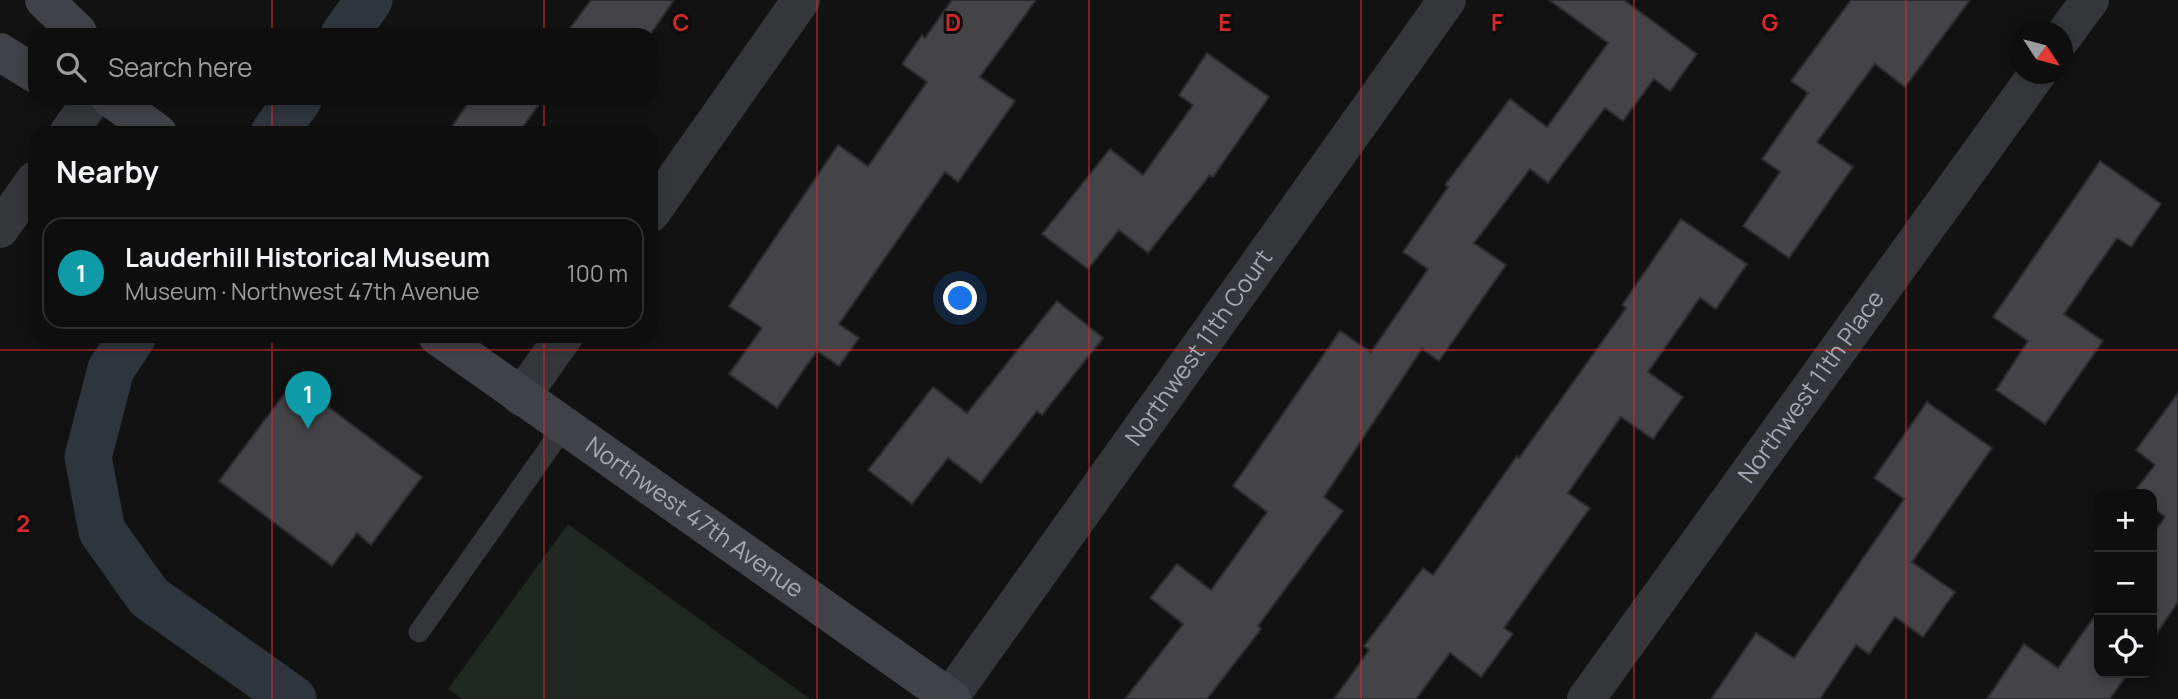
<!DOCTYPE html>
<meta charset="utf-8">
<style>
body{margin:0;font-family:Manrope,sans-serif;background:#171717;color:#f1f3f6}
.controls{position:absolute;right:21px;bottom:21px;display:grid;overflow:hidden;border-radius:14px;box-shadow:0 4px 10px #0003}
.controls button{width:63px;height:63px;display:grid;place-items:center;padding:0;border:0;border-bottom:2px solid #2e2e2e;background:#0e0e0e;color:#f1f3f6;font:35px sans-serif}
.compass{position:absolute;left:2010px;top:21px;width:63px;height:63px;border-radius:50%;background:#0e0e0e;box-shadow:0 4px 10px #0003;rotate:126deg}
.you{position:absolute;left:961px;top:299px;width:24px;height:24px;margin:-18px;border:5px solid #fff;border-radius:50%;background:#1a73e8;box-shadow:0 0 0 10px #1a73e833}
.badge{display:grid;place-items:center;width:46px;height:46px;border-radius:50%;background:#ea580c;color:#fff;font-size:23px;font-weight:700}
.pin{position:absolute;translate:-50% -58px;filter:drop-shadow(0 2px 4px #0008)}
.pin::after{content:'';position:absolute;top:37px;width:24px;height:21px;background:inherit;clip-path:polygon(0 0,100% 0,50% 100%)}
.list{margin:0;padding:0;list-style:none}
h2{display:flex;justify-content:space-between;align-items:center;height:91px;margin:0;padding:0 28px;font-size:30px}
h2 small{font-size:23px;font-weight:400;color:#9b9c9e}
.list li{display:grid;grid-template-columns:46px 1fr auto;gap:21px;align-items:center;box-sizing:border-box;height:112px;margin:0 14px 14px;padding:0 14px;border:2px solid #2e2e2e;border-radius:21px}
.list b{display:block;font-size:26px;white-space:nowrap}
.list p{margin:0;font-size:23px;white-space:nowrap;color:#9b9c9e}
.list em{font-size:23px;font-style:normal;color:#9b9c9e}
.icon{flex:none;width:38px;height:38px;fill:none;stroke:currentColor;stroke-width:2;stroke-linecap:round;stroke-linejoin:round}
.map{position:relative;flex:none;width:2178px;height:699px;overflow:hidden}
.search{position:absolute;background:#0e0e0e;box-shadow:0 4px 10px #0003;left:28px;top:28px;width:630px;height:77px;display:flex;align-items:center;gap:18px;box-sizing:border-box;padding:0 24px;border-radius:21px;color:#9b9c9e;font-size:26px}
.panel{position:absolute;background:#0e0e0e;box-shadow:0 4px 10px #0003;left:28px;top:126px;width:630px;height:217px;border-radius:21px}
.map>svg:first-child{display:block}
.green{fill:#212721}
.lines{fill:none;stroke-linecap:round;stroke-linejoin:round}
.canal{stroke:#2f353c;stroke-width:47}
.building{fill:#444448;stroke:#2c2c2f;stroke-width:2}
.lane{stroke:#353639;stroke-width:21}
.street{stroke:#353639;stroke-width:38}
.secondary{stroke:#414247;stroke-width:38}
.grid{fill:none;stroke:#d62828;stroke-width:2;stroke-opacity:0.55}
.labels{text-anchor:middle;stroke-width:6;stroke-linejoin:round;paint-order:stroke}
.street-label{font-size:24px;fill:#a5a8b2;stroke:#0d0d0e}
.grid-label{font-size:23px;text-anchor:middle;font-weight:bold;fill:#d62828;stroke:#0d0d0e;stroke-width:6;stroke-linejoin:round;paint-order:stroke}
</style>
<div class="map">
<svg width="2178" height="699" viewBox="0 0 2178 699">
<rect width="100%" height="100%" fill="#121213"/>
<!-- green -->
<path class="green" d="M568,524l242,175h-348l-14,-10z"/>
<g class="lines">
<!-- canal -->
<g class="canal">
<path d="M344,35l25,-35"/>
<path d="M274,133l25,-35"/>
<path d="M133,336l-22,33 -23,88 14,74 47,66 144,102"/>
</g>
</g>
<!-- building -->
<g class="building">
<path d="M591,0h83l-24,35h-85z"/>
<path d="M952,0h84l-56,77 35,24 -57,81 -13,-10 -106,152 20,14 -20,28 -22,-15 -40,57 -48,-34 33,-46 -33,-22 109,-161 30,21 59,-84 -25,-18 20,-29 3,3z"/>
<path d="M1549,0h75l73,54 -27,37 -16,-12 -31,42 -18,-13 -57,75 -18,-14 -56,74 32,22 -67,96 -17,-12 -98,148 19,14 -85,115 3,3 -54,70h-82l58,-75 -33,-26 27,-34 34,26 56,-78 -34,-26 107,-155 31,21 57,-83 -25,-17 45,-65 -3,-2 65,-86 37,28 61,-84z"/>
<path d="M1851,0h119l-65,87 -30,-23 -58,78 36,25 -64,91 -46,-32 37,-54 -18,-13 46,-66 -17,-12z"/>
<path d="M1207,53l62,44 -56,80 -3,-2 -62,78 -29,-23 -31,39 -46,-35 68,-85 33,26 50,-70 -14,-10z"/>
<path d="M472,98h72l-26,35h-71z"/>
<path d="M2100,161l61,43 -30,43 -14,-9 -53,76 39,27 -58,83 -49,-34 32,-49 -35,-24z"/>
<path d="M1681,219l66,45 -31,45 -16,-11 -52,74 35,25 -30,42 -32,-22 -53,76 22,15 -86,120 9,6 -32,43 -31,-24 -34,46h-82l35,-49 -5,-4 59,-78 10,7 84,-119 2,2 107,-150 -4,-3z"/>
<path d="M1057,301l46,37 -61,77 -5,-4 -56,72 -33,-25 -36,46 -44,-34 65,-83 34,26z"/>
<path d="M294,381l128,96 -51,68 -14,-12 -25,33 -113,-85z"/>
<path d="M2178,393v209l-26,38v-105l13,-18 -13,-10v-13l-19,-1 22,-28 -19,-15z"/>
<path d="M1927,402l65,46 -80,114 43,30 -32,45 -28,-20 -26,37 -13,-9 -36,54h-109l45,-66 38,25 110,-159 -30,-21z"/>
<path d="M2099,610v63h29l-18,26h-123l37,-55 34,24z"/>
</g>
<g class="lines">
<!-- lane -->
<path class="lane" d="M419,632l145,-205"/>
<!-- street -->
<g class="street">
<path d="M2062,38l28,-38"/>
<path d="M68,133l25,-35"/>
<path d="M651,213l150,-213"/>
<path d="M0,229l35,-49"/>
<path d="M521,397l43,-61"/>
<path id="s1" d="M950,697l497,-697"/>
<path id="s2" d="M1586,699l451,-625"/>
</g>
<!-- secondary -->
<g class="secondary">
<path d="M44,0l33,31 2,4"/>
<path d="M0,52l35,22"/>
<path d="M110,98l48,35"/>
<path id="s3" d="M437,336l515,363"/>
</g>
</g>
<!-- grid -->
<path class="grid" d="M272,0v35M544,0v35M817,0v699M1089,0v699M1361,0v699M1634,0v699M1906,0v699M272,98v35M544,98v35M272,336v363M544,336v363M0,350h2178"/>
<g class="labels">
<!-- street labels -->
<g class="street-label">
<text dy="8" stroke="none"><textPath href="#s1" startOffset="429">Northwest 11th Court</textPath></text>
<text dy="8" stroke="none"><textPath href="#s2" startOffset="385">Northwest 11th Place</textPath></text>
<text dy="8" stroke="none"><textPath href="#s3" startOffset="315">Northwest 47th Avenue</textPath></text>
</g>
</g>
<g class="grid-label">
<text x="681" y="31">C</text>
<text x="953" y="31">D</text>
<text x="1225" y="31">E</text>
<text x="1497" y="31">F</text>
<text x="1770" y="31">G</text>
<text x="23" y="532">2</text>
</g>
</svg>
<div class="controls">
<button>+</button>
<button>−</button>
<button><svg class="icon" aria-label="locate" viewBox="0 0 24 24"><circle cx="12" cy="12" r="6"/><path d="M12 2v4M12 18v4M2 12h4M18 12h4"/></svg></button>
</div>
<svg class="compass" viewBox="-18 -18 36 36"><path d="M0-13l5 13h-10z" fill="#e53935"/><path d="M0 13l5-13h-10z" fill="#9b9c9e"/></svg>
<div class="you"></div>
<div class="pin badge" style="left:308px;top:429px;background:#0f9aa8">1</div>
<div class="search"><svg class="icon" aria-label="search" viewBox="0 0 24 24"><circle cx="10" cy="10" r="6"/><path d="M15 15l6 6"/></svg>Search here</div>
<section class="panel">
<h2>Nearby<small></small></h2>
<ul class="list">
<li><span class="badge" style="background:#0f9aa8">1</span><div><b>Lauderhill Historical Museum</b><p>Museum · Northwest 47th Avenue</p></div><em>100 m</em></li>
</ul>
</section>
</div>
